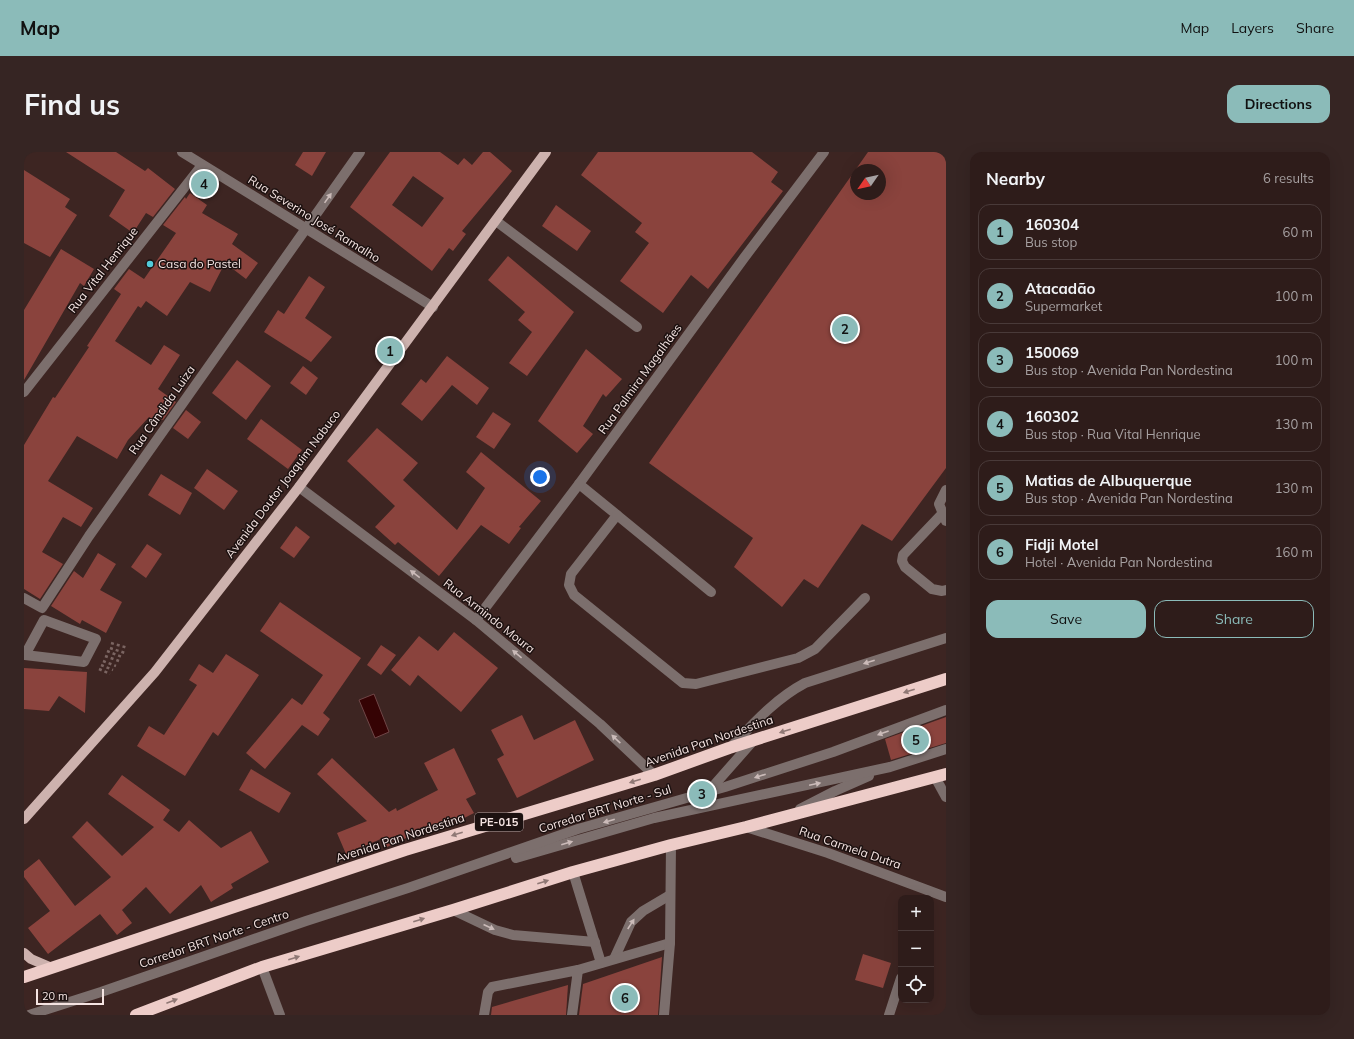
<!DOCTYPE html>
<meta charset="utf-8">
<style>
body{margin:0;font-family:Mulish,sans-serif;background:#362523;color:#f1f3f6}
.controls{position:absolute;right:12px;bottom:12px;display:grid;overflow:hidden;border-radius:8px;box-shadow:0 4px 16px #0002}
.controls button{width:36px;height:36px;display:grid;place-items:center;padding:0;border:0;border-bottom:1px solid #493a39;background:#2e1c1a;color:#f1f3f6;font:20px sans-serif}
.compass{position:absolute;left:826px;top:12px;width:36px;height:36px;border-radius:50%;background:#2e1c1a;box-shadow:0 4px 16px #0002;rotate:236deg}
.scale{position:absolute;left:12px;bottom:10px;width:68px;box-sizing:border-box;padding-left:4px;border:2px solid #f5e4e2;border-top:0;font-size:11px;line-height:14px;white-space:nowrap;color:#f5e4e2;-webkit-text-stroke:3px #1c1110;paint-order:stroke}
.you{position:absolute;left:516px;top:325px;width:14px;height:14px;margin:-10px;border:3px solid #fff;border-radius:50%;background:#1a73e8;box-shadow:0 0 0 6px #1a73e833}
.badge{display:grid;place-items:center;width:26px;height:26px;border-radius:50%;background:#8bbbb9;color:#111;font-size:13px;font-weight:700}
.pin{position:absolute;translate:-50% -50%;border:2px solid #fff;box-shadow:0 1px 4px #0006}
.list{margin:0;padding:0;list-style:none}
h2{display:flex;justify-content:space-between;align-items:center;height:52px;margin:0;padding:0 16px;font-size:17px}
h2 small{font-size:13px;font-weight:400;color:#a7a1a2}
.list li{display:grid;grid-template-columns:26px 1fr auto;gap:12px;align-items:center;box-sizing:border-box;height:56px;margin:0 8px 8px;padding:0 8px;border:1px solid #493a39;border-radius:12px}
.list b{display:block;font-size:15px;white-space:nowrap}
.list p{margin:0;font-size:13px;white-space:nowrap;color:#a7a1a2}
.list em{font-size:13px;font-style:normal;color:#a7a1a2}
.actions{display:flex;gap:8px;padding:12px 16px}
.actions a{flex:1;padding:9px 0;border:1px solid #8bbbb9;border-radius:12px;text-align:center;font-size:14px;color:#8bbbb9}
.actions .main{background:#8bbbb9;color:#111}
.icon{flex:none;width:22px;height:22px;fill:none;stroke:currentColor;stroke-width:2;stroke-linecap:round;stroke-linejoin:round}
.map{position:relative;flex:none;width:922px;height:863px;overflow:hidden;border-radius:12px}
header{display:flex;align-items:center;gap:24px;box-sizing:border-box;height:56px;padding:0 20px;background:#8bbbb9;color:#111}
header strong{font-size:19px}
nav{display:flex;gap:22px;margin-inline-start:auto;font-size:14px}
.intro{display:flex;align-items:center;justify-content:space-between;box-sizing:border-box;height:96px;padding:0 24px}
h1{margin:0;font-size:28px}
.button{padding:10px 18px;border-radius:12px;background:#8bbbb9;color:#111;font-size:14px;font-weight:700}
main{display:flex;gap:24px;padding:0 24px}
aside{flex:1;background:#2e1c1a;border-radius:12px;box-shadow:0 4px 16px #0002}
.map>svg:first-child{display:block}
.water{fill:#350304;stroke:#6f4647}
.building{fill:#8a433d;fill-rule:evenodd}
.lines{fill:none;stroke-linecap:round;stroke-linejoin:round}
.path{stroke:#7b6562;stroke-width:2.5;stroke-dasharray:3 3;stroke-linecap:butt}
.minor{stroke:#7c6f6d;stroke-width:10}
.major{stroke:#cdb2ae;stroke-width:10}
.highway{stroke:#edccc8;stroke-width:12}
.oneway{fill:#cbbbb9}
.oneway2{fill:#8f7875}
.poi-dot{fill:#52cbda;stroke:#1c1110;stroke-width:1.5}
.labels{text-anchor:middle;stroke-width:3;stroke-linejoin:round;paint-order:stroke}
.shield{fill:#1c1110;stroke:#b4a5a3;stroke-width:1}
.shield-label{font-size:11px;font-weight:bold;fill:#f5e4e2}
.street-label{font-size:12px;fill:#f5e4e2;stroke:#1c1110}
.poi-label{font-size:12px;fill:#f5e4e2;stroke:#1c1110;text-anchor:start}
</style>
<header>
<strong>Map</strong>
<nav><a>Map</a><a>Layers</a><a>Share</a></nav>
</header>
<div class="intro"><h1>Find us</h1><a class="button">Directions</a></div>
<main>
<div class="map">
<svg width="922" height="863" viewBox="0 0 922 863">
<rect width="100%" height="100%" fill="#3d2522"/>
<!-- water -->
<path class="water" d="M350,542l15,38 -14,6 -16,-38z"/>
<!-- building -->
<g class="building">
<path d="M42,0h50l29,19 3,-3 27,21 -22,28 -7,-4 -13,20 -24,-17 16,-26z"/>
<path d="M279,0h23l-14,24 -17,-11z"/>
<path d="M366,0h50l18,13 6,-7 8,7 11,-13h7l22,19 -50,60 4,3 -13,17 -4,-3 -17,23 -82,-64zM389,24l31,22 -22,29 -30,-22z"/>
<path d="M574,0h154l26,20 -7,10 12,9 -75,98 -17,-14 -28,38 -43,-32 29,-38 -14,-11 7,-9 -61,-48z"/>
<path d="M844,0h78v316l-54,73 -30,-17 -44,64 -14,-9 -22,28 -48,-40 19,-29 -104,-75zM832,18h24v24h-24z"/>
<path d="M0,18l46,29 -5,8 12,8 -27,42 -26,-14z"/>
<path d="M166,41l17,12 -5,8 36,21 -6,10 26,19 -12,16 -21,-16 -15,29 -20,-10 -23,34 -21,-15 -5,7 -3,-2 -23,35 36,24 13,-20 16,10 -22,34 18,13 -13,18 -2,-1 -3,4 -9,-6 -21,23 -11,19 -40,-23 -29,45 45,27 -12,19 -18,-10 -21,35 21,12 -23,35 -16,-10v-144l29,-48 2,1 34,-51 -2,-1 34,-52 -7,-5 15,-20 15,10 32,-46 -13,-8 22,-28 1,2z"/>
<path d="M532,53l35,26 -14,20 -35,-25z"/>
<path d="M37,97l33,20 -10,17 -4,-3 -56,97v-70z"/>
<path d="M484,104l66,56 -47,64 -18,-13 23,-31 -14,-12 7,-8 -37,-32z"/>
<path d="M285,124l16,11 -20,31 27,19 -21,25 -47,-30 14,-22 6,4z"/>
<path d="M562,197l36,30 -16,18 -3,-3 -20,32 10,8 -16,19 -39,-32z"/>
<path d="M423,204l42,32 -12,17 -25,-20 -30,36 -21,-17 20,-25 5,4z"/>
<path d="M213,208l34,26 -25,34 -34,-27z"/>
<path d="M279,214l15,12 -12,17 -16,-12z"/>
<path d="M162,258l15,12 -13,17 -15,-11z"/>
<path d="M469,260l18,12 -17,25 -18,-12z"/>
<path d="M237,267l41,31 -14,19 -41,-30z"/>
<path d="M353,276l41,35 -15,17 54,50 28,-42 -19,-16 15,-20 60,49 -22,26 2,1 -12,16 -28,-19 -42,51 -41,-34 -3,3 -20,-18 20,-21 -48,-45z"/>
<path d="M183,317l31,22 -14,19 -30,-22z"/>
<path d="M137,322l31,19 -12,22 -32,-20z"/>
<path d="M272,374l14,11 -16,21 -14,-10z"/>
<path d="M123,392l15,10 -16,24 -15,-11z"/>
<path d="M74,401l18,11 -16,26 22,12 -16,31 -24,-13 -2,4 -29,-18 23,-35 9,7z"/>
<path d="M256,450l81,56 -38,55 7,6 -12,17 -16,-11 -37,44 -19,-16 46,-55 10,7 21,-30 -63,-44z"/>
<path d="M430,480l44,36 -37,44 -43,-37 -8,11 -19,-16 28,-34 19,15z"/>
<path d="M357,493l15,10 -15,20 -14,-10z"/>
<path d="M202,502l33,21 -41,61 -5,-4 -28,44 -48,-30 12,-20 15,9 33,-50 -8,-5 10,-16 14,9z"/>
<path d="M0,516l63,4 -2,41 -26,-17 -10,15 -25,-2z"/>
<path d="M498,563l12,25 41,-20 19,40 -77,38 -20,-39 7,-4 -13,-25z"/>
<path d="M922,565v26l-55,17 -6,-21z"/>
<path d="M430,596l22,46 -10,5 8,14 -33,17 -3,-7 -51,24 -4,-9 -37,16 -9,-21 30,-12 -50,-47 15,-16 57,54 7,-4 1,3 41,-21 -14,-27z"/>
<path d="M227,617l40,24 -12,20 -40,-23z"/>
<path d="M98,623l48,35 -7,10 16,12 10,-12 32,28 30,-17 18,31 -38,22 2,4 -22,14 -10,-17 -31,29 -24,-27 -24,23 10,13 -15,12 -17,-21 -52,40 -20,-26 22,-17 -26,-34v-6l15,-12 36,47 36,-29 -39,-40 15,-16 35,35 32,-29 -46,-33z"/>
<path d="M839,802l28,9 -8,25 -28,-8z"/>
<path d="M638,805l-4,58h-79l4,-31z"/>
<path d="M544,833l-2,30h-75l1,-8z"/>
</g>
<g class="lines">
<!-- path -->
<g class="path">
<path d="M87,491l17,5"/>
<path d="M86,496l15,5"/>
<path d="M83,499l15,6"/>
<path d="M81,504l14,5"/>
<path d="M79,509l13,5"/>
<path d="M77,513l12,5"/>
<path d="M75,517l11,5"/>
</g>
<!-- minor -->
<g class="minor">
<path d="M158,0l251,155"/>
<path d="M472,69l141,106"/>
<path d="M0,240l178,-227"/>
<path d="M555,332l38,31 -46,59 -2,11 5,10 109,88 13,1 102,-26 17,-9 50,-51"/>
<path d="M275,335l177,133 124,104 54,51"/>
<path d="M922,338l-7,14 7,17"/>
<path d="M919,361l-40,42 -1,6 3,6 27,22 10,2 4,-1"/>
<path d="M593,363l94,77"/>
<path d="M0,446l18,10 47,-72 271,-384"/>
<path d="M20,468l52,19 -12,23 -59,-7z"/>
<path d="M452,468l103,-136 165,-226 80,-106"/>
<path d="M706,596c23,-24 45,-49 75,-65l141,-45"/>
<path d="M911,625l11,20"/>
<path d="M684,640l45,-51"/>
<path d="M776,657l35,-18 34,-15"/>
<path d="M722,675l82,26 118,44"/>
<path d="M492,706l138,-40 236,-51 56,-18"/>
<path d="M549,720l28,91"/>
<path d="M429,758l42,20 18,5 82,7"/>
<path d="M590,807l17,-37 12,-11 27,-16"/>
<path d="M238,815l18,48"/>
<path d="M554,818l92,-27"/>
<path d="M5,863l72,-23 205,-71 102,-33 170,-59 147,-42 108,-35 113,-42"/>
<path d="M460,863l4,-23 4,-5 86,-17 -6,45"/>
<path d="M640,863l6,-72 1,-98"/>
<path d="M865,863l12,-37"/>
</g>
<!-- major -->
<g class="major">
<path d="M0,667l131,-147 144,-185 247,-335"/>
<path d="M0,801l7,6 21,9"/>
</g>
<!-- highway -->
<g class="highway">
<path d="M0,825l381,-127 249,-75 75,-27 217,-69"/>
<path d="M112,863l126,-48 191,-57 120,-38 98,-27 75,-18 200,-53"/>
</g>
</g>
<!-- one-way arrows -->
<defs><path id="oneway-solid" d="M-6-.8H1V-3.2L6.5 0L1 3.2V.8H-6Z"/></defs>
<g class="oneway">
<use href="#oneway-solid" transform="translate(304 46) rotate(-55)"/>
<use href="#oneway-solid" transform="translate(391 422) rotate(-143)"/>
<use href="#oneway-solid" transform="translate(493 502) rotate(-140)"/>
<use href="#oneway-solid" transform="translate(845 510) rotate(162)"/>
<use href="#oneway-solid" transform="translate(859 581) rotate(160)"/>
<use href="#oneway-solid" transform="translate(592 587) rotate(-137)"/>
<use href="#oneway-solid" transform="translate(736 624) rotate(162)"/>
<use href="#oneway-solid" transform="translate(791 632) rotate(-12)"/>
<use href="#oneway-solid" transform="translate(585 669) rotate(164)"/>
<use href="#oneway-solid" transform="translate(543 691) rotate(-16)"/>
<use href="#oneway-solid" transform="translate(607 772) rotate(-57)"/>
<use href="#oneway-solid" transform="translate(465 775) rotate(25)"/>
</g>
<g class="oneway2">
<use href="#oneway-solid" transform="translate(885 539) rotate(162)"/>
<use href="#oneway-solid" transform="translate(761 579) rotate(162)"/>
<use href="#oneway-solid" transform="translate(611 629) rotate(163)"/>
<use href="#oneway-solid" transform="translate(433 682) rotate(163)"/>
<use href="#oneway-solid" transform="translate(519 730) rotate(-18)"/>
<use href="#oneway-solid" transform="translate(395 768) rotate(-17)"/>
<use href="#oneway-solid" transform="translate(270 806) rotate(-17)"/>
<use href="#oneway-solid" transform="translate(148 849) rotate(-21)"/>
</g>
<!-- markers -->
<circle class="poi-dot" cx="126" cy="112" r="4"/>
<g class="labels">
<!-- shield labels -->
<rect class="shield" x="451" y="661" width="48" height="18" rx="3"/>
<g class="shield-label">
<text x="475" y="674">PE-015</text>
</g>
<!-- street labels -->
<g class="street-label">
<text transform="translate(290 67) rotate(32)" y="4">Rua Severino José Ramalho</text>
<text transform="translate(79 118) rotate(-52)" y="4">Rua Vital Henrique</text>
<text transform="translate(616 227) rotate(-54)" y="4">Rua Palmira Magalhães</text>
<text transform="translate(138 258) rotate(-55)" y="4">Rua Cândida Luiza</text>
<text transform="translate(259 332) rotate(-53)" y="4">Avenida Doutor Joaquim Nabuco</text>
<text transform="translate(465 464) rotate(38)" y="4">Rua Armindo Moura</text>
<text transform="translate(685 589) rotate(-19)" y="4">Avenida Pan Nordestina</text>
<text transform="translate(581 657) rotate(-17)" y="4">Corredor BRT Norte - Sul</text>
<text transform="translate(376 686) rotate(-18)" y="4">Avenida Pan Nordestina</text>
<text transform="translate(826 696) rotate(19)" y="4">Rua Carmela Dutra</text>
<text transform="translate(190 787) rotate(-19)" y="4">Corredor BRT Norte - Centro</text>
</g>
<!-- poi labels -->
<g class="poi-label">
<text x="134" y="116">Casa do Pastel</text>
</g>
</g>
</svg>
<div class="controls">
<button>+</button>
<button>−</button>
<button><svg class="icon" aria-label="locate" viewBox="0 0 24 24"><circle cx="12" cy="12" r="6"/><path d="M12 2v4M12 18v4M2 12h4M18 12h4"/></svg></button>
</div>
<svg class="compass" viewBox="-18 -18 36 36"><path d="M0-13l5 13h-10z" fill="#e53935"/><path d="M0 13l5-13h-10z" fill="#a7a1a2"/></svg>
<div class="scale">20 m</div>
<div class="you"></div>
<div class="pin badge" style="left:366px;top:199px">1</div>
<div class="pin badge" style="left:821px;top:177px">2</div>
<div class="pin badge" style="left:678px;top:642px">3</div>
<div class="pin badge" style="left:180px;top:32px">4</div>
<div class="pin badge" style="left:892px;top:588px">5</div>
<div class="pin badge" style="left:601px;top:846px">6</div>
</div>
<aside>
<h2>Nearby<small>6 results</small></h2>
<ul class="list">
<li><span class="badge">1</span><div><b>160304</b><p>Bus stop</p></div><em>60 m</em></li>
<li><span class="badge">2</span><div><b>Atacadão</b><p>Supermarket</p></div><em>100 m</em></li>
<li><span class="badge">3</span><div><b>150069</b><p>Bus stop · Avenida Pan Nordestina</p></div><em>100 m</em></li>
<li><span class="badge">4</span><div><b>160302</b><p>Bus stop · Rua Vital Henrique</p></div><em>130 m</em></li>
<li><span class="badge">5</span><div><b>Matias de Albuquerque</b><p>Bus stop · Avenida Pan Nordestina</p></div><em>130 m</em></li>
<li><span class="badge">6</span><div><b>Fidji Motel</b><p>Hotel · Avenida Pan Nordestina</p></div><em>160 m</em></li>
</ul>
<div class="actions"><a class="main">Save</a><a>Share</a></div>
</aside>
</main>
